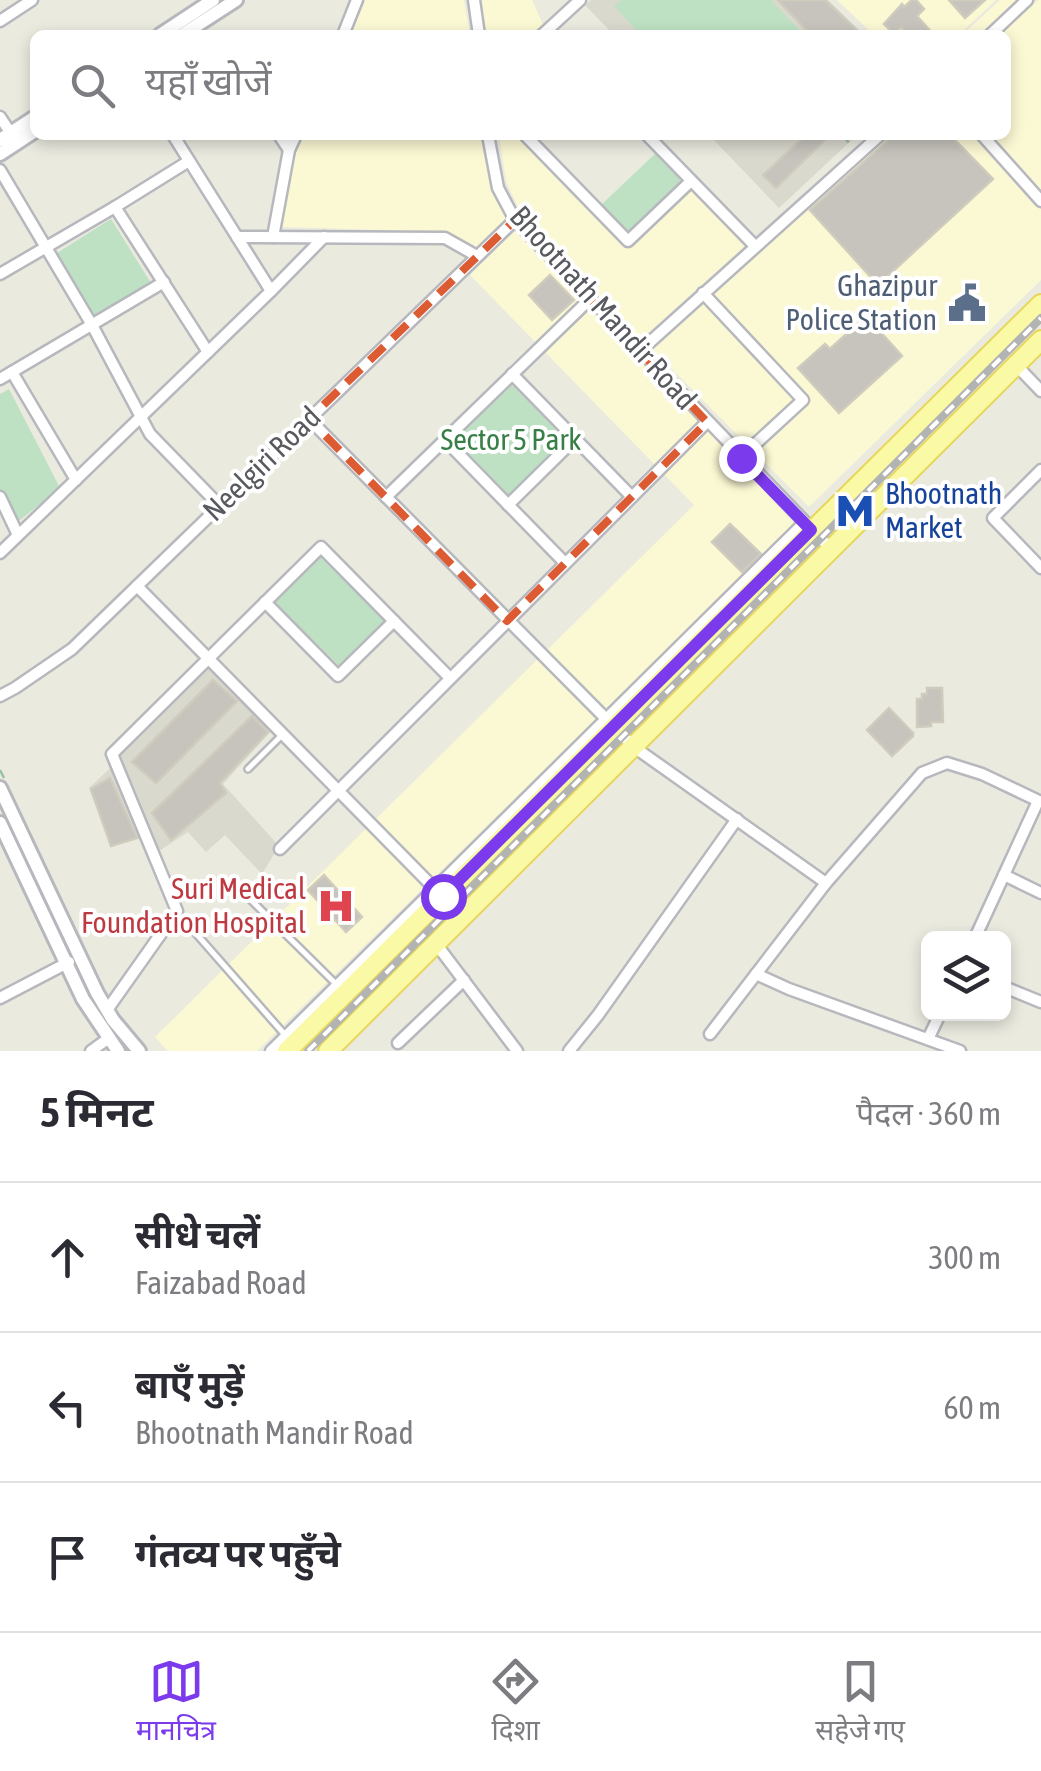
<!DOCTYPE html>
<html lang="hi">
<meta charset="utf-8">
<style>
body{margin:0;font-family:"Asap Condensed","Noto Sans Devanagari",sans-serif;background:#f2f2f3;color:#2b2b33}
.controls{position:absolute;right:30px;bottom:30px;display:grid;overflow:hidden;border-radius:15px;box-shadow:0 5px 15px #0003}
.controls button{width:90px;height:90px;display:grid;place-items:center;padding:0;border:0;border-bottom:2px solid #e1e1e2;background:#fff;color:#2b2b33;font:50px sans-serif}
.stop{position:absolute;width:30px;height:30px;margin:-22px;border:8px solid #7c3aed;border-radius:50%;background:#fff}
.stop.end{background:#7c3aed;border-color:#fff;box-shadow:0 2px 10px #0008}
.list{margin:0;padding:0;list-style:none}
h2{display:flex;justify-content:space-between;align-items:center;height:130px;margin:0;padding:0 40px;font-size:42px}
h2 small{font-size:32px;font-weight:400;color:#7c7c81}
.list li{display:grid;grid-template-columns:65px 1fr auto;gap:30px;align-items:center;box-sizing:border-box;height:150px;padding:0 40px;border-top:2px solid #e1e1e2}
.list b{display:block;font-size:38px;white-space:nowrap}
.list p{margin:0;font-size:32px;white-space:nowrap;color:#7c7c81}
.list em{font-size:32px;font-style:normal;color:#7c7c81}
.icon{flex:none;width:55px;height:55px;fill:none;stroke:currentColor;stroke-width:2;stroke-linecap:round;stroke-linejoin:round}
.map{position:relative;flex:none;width:1041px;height:1051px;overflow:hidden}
.search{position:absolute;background:#fff;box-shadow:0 5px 15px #0003;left:30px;right:30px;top:30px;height:110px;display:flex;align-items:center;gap:25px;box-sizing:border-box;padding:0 35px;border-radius:15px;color:#7c7c81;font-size:38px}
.sheet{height:580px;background:#fff}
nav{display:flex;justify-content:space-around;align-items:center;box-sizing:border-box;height:140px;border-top:2px solid #e1e1e2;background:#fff;font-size:28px;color:#7c7c81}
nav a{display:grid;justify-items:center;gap:5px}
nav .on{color:#7c3aed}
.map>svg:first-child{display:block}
.commercial{fill:#fbf8d4}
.education{fill:#dad9ce}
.green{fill:#bde1c2}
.building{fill:#c6c4bd;stroke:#cfccbe;stroke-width:2.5}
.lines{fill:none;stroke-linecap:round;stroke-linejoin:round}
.service-casing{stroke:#b7b8be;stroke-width:10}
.minor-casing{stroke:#b7b8be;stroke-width:15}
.tertiary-casing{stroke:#b7b8be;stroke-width:18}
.primary-casing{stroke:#e8d65b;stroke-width:22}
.path{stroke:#97c1a9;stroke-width:2.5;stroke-dasharray:10 5;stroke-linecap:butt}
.service{stroke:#fff;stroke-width:5}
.minor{stroke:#fff;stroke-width:10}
.tertiary{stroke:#fff;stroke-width:12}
.primary{stroke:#f9f9a6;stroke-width:18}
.rail-casing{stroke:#b2b3b3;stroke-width:8}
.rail{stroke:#fff;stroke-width:4;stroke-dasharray:11;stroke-linecap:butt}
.route{stroke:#7c3aed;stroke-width:12}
.marked{fill:none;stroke:#dd5b33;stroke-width:8;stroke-dasharray:20 12;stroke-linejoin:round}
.labels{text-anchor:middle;stroke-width:8;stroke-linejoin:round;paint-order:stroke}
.service-label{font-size:30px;fill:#4e5e75;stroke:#fff;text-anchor:end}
.street-label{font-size:30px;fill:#585a60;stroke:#fff}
.park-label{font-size:30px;fill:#387f47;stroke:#fff}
.transit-label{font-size:30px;fill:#164399;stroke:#fff;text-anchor:start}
.health-label{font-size:30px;fill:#be3a42;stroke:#fff;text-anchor:end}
</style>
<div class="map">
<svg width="1041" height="1051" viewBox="0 0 1041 1051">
<rect width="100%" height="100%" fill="#ebeadf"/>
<!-- commercial -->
<g class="commercial">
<path d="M363,0h101l6,35h-121z"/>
<path d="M479,0h53l12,27 -10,8h-51z"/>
<path d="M837,0h159l-37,35h-85z"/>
<path d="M1000,0h21l-37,35h-22z"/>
<path d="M1038,0h3v280l-232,227 -156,-157 237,-215h116v-100h-6z"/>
<path d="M302,135h180l9,48 16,36 -29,33 -30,-20 -167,-5 11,-70z"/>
<path d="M499,135h21l107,110 64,-56 55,56 -108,97 -117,-128 -15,-33z"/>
<path d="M517,229l278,295 -538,527h-89l-13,-14 539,-532 -224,-230z"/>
</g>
<!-- education -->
<g class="education">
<path d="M591,0h237l36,35h-250l-29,-30z"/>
<path d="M709,135h148l-78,73z"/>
<path d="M209,664l65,64 -51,56 56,62 -17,28 -37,-39 -19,17 -18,-20 -29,19 -8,-18 -40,14 -22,-59 31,-29 -3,-6z"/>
</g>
<!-- green -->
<g class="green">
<path d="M621,0h150l33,35h-163l-27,-29z"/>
<path d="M658,151l27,31 -57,55 -29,-30z"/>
<path d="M111,219l40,64 -60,37 -39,-64z"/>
<path d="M512,385l54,55 -57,55 -54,-55z"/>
<path d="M9,389l51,99 -50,40 -10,-23v-111z"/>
<path d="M320,557l65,64 -45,46 -65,-64z"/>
</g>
<!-- building -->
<g class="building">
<path d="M778,0h47l37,35h-51z"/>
<path d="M912,0h4l8,9 -7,7 17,19h-26l-7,-8 -7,7 -10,-10 18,-20 2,3z"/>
<path d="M949,0h36l-20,18z"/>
<path d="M806,135h24l-54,53 -13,-13z"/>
<path d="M890,135h60l43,44 -115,106 -68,-75 76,-68z"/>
<path d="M550,275l24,25 -22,20 -23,-25z"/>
<path d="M866,316l36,40 -63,57 -41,-45 27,-24 5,5z"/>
<path d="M730,524l31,30 -19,18 -30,-30z"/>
<path d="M213,680l24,21 -81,82 -24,-21z"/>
<path d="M927,688h15l1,34h-12v4l-14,1v-28h5v-5h5z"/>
<path d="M889,708l24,25v3l-21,20 -25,-26z"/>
<path d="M252,716l16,16 -48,51 6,10 -55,47 -19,-27z"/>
<path d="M110,778l27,60 -26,8 -20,-57z"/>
<path d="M324,875l38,42 -16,15 -38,-42z"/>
</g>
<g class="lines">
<!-- service casing -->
<g class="service-casing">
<g id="service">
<path d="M248,769l33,-33"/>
<path d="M250,899l86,85"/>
<path d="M185,921l101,115"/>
</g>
</g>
<!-- minor casing -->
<g class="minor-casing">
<g id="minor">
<path d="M474,0l5,35"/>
<path d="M0,21l32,-21"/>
<path d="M343,35l14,-35"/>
<path d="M542,35l38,-35"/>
<path d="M990,35l37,-35"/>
<path d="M0,117l14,21"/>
<path d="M173,135l98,156"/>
<path d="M279,135l10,15"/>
<path d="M488,135l10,53 17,32 317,330"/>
<path d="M525,135l103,106 63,-60"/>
<path d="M647,135l108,111"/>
<path d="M982,135l59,66"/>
<path d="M0,170l92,155 58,109 69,71"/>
<path d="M115,207l93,145"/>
<path d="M237,237l208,1 32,18"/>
<path d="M273,237l16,-87 7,-15"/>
<path d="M0,274l115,-67 74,-46"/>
<path d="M703,293l100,107 -62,57"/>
<path d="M640,351l240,-216"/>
<path d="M1016,365l25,26"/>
<path d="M12,372l64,108"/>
<path d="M512,374l120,123"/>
<path d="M0,379l164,-97"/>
<path d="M309,419l325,328 192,136 96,-110 25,-10 35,11 59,28"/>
<path d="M445,440l120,123"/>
<path d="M1041,470l-48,48 48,50"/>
<path d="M0,497l18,38"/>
<path d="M386,497l204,-198"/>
<path d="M508,505l67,-66"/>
<path d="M0,553l271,-262 53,-54"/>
<path d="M137,586l301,306"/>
<path d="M265,602l73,74 56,-55"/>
<path d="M0,696l15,-8 57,-39 443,-429"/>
<path d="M280,849l427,-427"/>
<path d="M1004,875l37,18"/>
<path d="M975,938l63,-137"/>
<path d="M437,945l80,106"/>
<path d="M756,974l33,15 171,62"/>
<path d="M1004,987l37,15"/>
<path d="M0,998l69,-36"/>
<path d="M107,1010l70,-99 -65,-157 209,-207 129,131"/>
<path d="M710,1034l116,-151"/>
<path d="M928,1039l12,-25"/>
<path d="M398,1043l66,-63"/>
<path d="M91,1051l18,-13"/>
<path d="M271,1051l533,-528"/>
<path d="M569,1051l29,-36 139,-196"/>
</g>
</g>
<!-- tertiary casing -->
<g class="tertiary-casing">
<g id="tertiary">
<path d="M160,35l53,-35"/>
<path d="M182,35l54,-35"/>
<path d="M0,140l35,-23"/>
<path d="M0,154l35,-23"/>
<path d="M0,788l97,205 16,27 26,31"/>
<path d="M0,823l83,176 35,52"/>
</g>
</g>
<!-- primary casing -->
<g class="primary-casing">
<g id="primary">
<path d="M287,1051l754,-747"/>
<path d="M328,1051l713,-711"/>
</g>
</g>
<!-- path -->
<g class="path">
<path d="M842,135l9,10"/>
<path d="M0,770l4,8"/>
</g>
<!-- service -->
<use href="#service" class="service"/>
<!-- minor -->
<use href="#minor" class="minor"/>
<!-- tertiary -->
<use href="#tertiary" class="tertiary"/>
<!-- primary -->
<use href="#primary" class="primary"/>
<!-- rail casing -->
<g class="rail-casing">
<path id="rail" d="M308,1051l733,-733"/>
</g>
<!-- rail -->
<use href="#rail" class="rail"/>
</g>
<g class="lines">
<!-- route -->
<path class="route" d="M443,896l368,-366 -70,-72"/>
</g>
<!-- marked area -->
<path class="marked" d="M515,220l192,202 -200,199 -198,-202z"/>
<!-- icons -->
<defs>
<g id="civic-bare" transform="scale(3)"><path d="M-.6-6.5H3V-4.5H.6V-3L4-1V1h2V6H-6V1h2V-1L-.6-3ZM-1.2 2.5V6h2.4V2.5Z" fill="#5c6f8a" stroke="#fff" stroke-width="2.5" paint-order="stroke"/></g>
<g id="metro-bare" transform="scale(3)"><path d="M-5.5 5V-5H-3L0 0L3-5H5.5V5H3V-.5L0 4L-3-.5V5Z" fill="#1a4fb4" stroke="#fff" stroke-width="2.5" paint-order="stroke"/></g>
<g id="hospital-bare" transform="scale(3)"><path d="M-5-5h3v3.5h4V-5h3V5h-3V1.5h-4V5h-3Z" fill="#e0444e" stroke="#fff" stroke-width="2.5" paint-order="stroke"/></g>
</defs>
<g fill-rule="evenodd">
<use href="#civic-bare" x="967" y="303"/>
<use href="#metro-bare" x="855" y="511"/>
<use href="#hospital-bare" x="336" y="906"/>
</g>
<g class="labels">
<!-- service labels -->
<g class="service-label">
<text x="937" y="296">Ghazipur<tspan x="937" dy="34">Police Station</tspan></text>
</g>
<!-- street labels -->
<g class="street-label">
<text transform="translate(603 308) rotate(48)" y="10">Bhootnath Mandir Road</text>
<text transform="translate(262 464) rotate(-44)" y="10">Neelgiri Road</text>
</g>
<!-- park labels -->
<g class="park-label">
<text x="511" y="450">Sector 5 Park</text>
</g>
<!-- transit labels -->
<g class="transit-label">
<text x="885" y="504">Bhootnath<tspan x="885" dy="34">Market</tspan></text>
</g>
<!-- health labels -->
<g class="health-label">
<text x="306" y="899">Suri Medical<tspan x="306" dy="34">Foundation Hospital</tspan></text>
</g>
</g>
</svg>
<div class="controls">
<button><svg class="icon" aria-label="layers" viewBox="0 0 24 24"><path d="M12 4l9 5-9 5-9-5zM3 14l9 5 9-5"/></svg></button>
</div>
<div class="stop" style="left:443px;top:896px"></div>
<div class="stop end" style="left:741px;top:458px"></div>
<div class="search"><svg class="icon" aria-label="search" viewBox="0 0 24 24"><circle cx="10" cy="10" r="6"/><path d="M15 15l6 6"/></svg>यहाँ खोजें</div>
</div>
<section class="sheet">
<h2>5 मिनट<small>पैदल · 360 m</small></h2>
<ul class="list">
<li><svg class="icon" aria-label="ahead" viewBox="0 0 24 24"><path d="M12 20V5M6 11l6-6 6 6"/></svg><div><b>सीधे चलें</b><p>Faizabad Road</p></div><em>300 m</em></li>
<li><svg class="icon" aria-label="left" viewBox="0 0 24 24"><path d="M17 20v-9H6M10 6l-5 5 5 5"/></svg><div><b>बाएँ मुड़ें</b><p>Bhootnath Mandir Road</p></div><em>60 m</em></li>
<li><svg class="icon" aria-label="arrive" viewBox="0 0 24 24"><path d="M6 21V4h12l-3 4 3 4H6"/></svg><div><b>गंतव्य पर पहुँचे</b></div></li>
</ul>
</section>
<nav>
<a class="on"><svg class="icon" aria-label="map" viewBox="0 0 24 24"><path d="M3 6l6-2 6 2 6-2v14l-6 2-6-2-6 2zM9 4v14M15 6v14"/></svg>मानचित्र</a>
<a><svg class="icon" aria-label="directions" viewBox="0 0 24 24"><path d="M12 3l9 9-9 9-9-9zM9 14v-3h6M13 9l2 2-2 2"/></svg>दिशा</a>
<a><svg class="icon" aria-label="saved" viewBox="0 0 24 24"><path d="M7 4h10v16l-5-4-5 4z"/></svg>सहेजे गए</a>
</nav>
